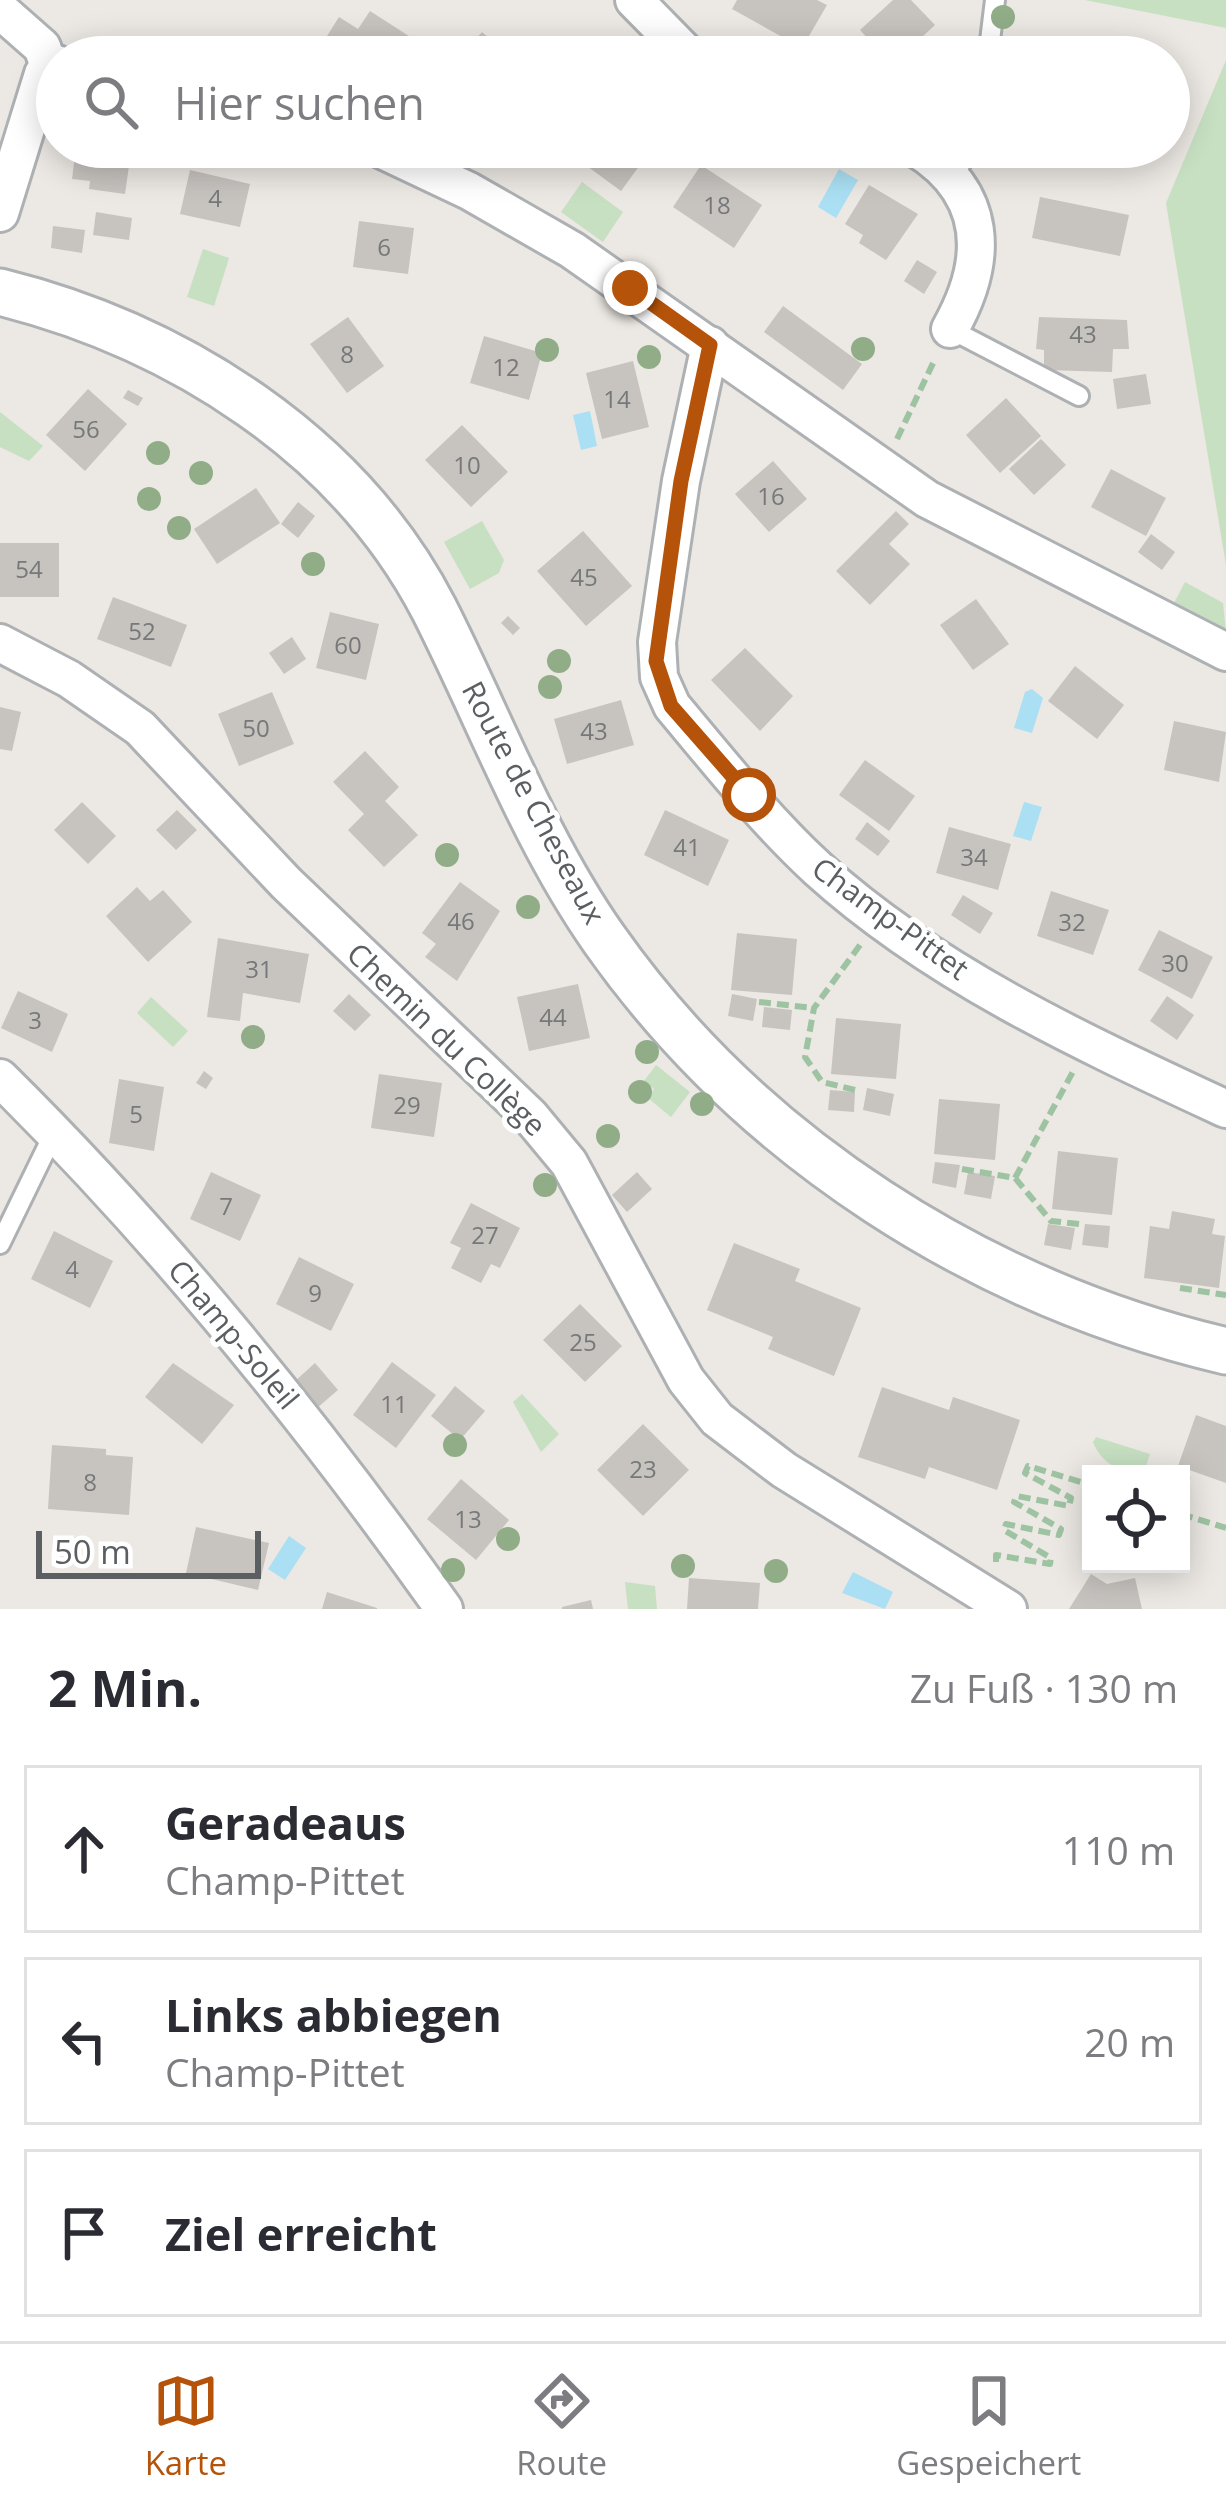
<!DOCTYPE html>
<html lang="de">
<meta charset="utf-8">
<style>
body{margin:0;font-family:"Open Sans",sans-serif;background:#f2f2f3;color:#2b2b33}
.controls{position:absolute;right:36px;bottom:36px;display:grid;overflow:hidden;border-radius:0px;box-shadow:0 6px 30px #0003}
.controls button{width:108px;height:108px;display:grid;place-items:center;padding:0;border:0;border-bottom:3px solid #e1e1e2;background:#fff;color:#2b2b33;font:60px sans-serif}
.scale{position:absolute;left:36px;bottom:30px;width:225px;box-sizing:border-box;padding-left:12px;border:6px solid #5b5f62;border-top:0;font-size:33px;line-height:42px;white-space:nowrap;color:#5b5f62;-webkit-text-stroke:9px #fff;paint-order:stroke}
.stop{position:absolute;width:36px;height:36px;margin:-27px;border:9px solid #b45309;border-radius:50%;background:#fff}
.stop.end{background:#b45309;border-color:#fff;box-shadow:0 3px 12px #0008}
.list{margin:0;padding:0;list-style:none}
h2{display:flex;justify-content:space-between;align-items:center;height:156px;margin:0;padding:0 48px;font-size:51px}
h2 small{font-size:39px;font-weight:400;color:#7c7c81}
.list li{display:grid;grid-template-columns:78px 1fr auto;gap:36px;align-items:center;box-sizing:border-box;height:168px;margin:0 24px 24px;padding:0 24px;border:3px solid #e1e1e2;border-radius:0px}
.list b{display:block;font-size:45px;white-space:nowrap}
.list p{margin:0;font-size:39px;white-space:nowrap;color:#7c7c81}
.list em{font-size:39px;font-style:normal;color:#7c7c81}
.icon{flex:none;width:66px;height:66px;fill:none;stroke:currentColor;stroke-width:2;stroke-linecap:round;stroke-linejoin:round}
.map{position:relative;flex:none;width:1226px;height:1609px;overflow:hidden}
.search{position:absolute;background:#fff;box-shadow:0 6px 30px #0003;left:36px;right:36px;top:36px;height:132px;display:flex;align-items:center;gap:30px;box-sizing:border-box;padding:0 42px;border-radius:66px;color:#7c7c81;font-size:45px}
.sheet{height:732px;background:#fff}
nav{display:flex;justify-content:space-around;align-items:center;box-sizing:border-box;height:168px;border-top:3px solid #e1e1e2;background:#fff;font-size:33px;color:#7c7c81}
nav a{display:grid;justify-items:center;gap:6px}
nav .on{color:#b45309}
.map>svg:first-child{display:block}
.green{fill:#c7e0c2}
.water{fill:#abe0f4}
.building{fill:#c7c3bf}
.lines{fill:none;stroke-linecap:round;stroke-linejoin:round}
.service-casing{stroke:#aeb1b4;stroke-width:24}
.minor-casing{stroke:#aeb1b4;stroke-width:42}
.tertiary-casing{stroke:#aeb1b4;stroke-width:51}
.path{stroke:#9ec3a2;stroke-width:6;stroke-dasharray:12 6;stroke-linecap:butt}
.service{stroke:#fff;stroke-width:18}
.minor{stroke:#fff;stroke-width:36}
.tertiary{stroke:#fff;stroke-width:45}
.tree{fill:#91ad88}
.route{stroke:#b45309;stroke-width:15}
.labels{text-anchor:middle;stroke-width:10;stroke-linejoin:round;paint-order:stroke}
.number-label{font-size:24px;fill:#767879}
.street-label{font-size:30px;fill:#5b5f62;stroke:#fff}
</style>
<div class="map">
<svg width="1226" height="1609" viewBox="0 0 1226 1609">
<rect width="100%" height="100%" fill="#ece8e3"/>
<!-- green -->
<g class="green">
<path d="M1085,0h141v28z"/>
<path d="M1226,60v505l-60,-362z"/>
<path d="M582,182l41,30 -20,30 -42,-30z"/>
<path d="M203,249l26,9 -15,48 -27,-9z"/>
<path d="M0,412l43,34 -14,15 -29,-14z"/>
<path d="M482,521l22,39 -5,13 -29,16 -26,-47z"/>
<path d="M1185,582l38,21 3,29 -53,-27z"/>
<path d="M151,997l37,34 -15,16 -36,-34z"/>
<path d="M656,1065l34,27 -19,25 -23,-19 6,-9 -10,-8z"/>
<path d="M522,1394l37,40 -18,18 -28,-50z"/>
<path d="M1096,1437l54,17 -4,12c16,6 29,6 45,11l-5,15 -5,-18c-34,0 -73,5 -88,-32z"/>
<path d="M625,1582l30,4 2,23h-29z"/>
</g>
<!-- water -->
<g class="water">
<path d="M839,169l19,11 -22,38 -18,-11z"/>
<path d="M590,411l7,35 -16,4 -8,-35z"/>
<path d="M1032,689l11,9 -11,35 -18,-5 11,-36z"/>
<path d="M1024,802l18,5 -11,34 -18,-5z"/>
<path d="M289,1536l17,12 -21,32 -17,-11z"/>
<path d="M853,1572l40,20 -8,17 -43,-16z"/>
</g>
<!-- building -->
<g class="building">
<path d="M737,0h80l10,5 -25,43 -70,-39z"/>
<path d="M893,0h18l24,25 -12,11 34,21h-72l-25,-27z"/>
<path d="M370,11l45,29 -11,17h-62l-20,-13 17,-27 19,12z"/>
<path d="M482,32l28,25h-50z"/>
<path d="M1038,44l39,12v1h-43z"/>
<path d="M76,147l35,1 -1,7 20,4 -5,35 -36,-5 1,-8 -18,-2z"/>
<path d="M561,147h77l10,7 -27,37z"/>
<path d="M701,165l61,40 -28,43 -61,-41z"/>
<path d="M190,170l60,14 -10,43 -60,-13z"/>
<path d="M869,185l49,29 -32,46 -27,-17 4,-8 -18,-11z"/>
<path d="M1040,197l89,18 -9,41 -88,-18z"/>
<path d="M96,212l36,6 -3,22 -36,-5z"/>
<path d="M359,221l55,7 -6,46 -55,-7z"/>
<path d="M53,226l32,4 -3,23 -31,-5z"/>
<path d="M917,260l20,12 -13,22 -20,-13z"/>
<path d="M783,306l79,58 -19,26 -79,-58z"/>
<path d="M348,317l36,49 -37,27 -37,-49z"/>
<path d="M1039,317l88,3 2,29h-16l-1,23 -68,-2v-20l-8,-1z"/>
<path d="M484,336l58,17 -13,47 -59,-17z"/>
<path d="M633,361l16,66 -47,12 -16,-66z"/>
<path d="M1146,374l5,30 -34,5 -4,-30z"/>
<path d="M88,389l39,35 -42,47 -39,-36z"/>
<path d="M128,390l15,8 -5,8 -15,-8z"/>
<path d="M1006,398l35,38 -41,37 -34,-38z"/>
<path d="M462,425l46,47 -37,35 -46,-47z"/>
<path d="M1041,439l25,26 -32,30 -25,-26z"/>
<path d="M773,461l34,38 -38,33 -34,-38z"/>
<path d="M1111,469l55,29 -20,38 -55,-29z"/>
<path d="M256,488l24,35 -63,41 -23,-35z"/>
<path d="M298,502l17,14 -17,22 -17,-14z"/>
<path d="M896,511l13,13 -20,20 21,20 -40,41 -34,-34z"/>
<path d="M583,531l49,55 -46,40 -49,-55z"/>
<path d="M1151,534l24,18 -13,18 -24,-18z"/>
<rect x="0" y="543" width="59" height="54"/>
<path d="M113,597l74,28 -16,42 -74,-28z"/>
<path d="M976,599l33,45 -36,26 -33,-45z"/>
<path d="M330,612l49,12 -13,56 -50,-12z"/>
<path d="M508,616l12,12 -7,7 -12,-12z"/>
<path d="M292,637l14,22 -22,15 -15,-21z"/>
<path d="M745,648l48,48 -33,35 -49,-51z"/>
<path d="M1075,666l49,39 -27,34 -49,-38z"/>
<path d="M272,692l22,52 -55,22 -21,-52z"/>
<path d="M621,700l13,45 -67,19 -13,-45z"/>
<path d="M0,707l21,5 -9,39 -12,-2z"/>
<path d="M1174,721l52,11 -7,50 -55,-12z"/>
<path d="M365,751l34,36 -14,14 33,34 -34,32 -36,-37 16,-16 -31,-32z"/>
<path d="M865,760l50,36 -26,35 -50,-36z"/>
<path d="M82,802l34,34 -28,28 -34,-34z"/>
<path d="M177,810l20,20 -21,20 -20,-20z"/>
<path d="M665,810l64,30 -21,46 -64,-31z"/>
<path d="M867,822l23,19 -12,15 -23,-17z"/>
<path d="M949,827l62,17 -13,46 -62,-17z"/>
<path d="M460,882l40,29 -43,70 -32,-24 11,-13 -14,-11z"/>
<path d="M137,887l13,14 13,-11 29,32 -44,40 -42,-46z"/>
<path d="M1051,891l58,19 -16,45 -56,-19z"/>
<path d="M963,895l30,18 -13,21 -29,-19z"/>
<path d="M1159,930l54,27 -21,42 -54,-29z"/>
<path d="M737,933l60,6 -5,56 -61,-5z"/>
<path d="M218,938l91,16 -9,49 -57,-10 -3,28 -33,-4z"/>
<path d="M578,984l12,54 -61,13 -12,-54z"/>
<path d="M18,991l50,23 -16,38 -51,-24z"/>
<path d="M349,994l22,21 -16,16 -22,-20z"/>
<path d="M732,994l25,5 -4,22 -25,-5z"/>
<path d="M1167,996l27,19 -17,25 -27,-19z"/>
<path d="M764,1007l28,3 -2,20 -28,-3z"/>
<path d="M836,1018l65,6 -5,55 -65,-5z"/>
<path d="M204,1071l9,7 -7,11 -10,-6z"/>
<path d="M379,1074l63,9 -8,54 -63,-9z"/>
<path d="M119,1079l45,8 -10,64 -45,-8z"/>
<path d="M867,1088l27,6 -4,22 -27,-6z"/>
<path d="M830,1090l25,2 -1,20 -26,-2z"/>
<path d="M939,1099l61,5 -5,56 -61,-6z"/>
<path d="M1058,1151l60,7 -6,57 -60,-6z"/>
<path d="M935,1162l25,3 -4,23 -24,-5z"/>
<path d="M211,1172l50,23 -21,46 -50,-22z"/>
<path d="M637,1172l15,17 -25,23 -15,-17z"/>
<path d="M968,1172l27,4 -4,23 -27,-5z"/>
<path d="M471,1203l49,25 -20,40 -9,-4 -10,19 -30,-15 10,-20 -11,-5z"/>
<path d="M1172,1211l43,8 -3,15 13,2 -6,52 -75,-10 6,-52 19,3z"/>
<path d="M1048,1224l27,4 -4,22 -27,-5z"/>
<path d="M1085,1224l25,2 -2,22 -26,-3z"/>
<path d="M54,1231l59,30 -23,47 -59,-29z"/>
<path d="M734,1243l66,26 -5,12 66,27 -27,68 -66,-27 5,-12 -66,-27z"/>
<path d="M299,1257l55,27 -23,47 -55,-27z"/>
<path d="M580,1304l42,42 -37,36 -42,-42z"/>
<path d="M392,1362l44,33 -40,53 -43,-33z"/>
<path d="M173,1363l61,42 -32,39 -57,-47z"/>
<path d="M315,1363l23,27 -21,18 -23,-26z"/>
<path d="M455,1386l30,25 -25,29 -29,-24z"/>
<path d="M882,1387l67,23 4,-13 67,23 -23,70 -68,-23 -4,12 -67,-22z"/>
<path d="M1196,1415l30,11v57l-48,-17z"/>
<path d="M643,1424l46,46 -46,46 -46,-46z"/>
<path d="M52,1445l54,4v6l27,2 -4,58 -81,-6z"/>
<path d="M461,1479l48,41 -33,40 -49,-41z"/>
<path d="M196,1527l73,16 -11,47 -72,-17z"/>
<path d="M1091,1574l16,10 28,-6 7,31h-73z"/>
<path d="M689,1578l71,5 -2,26h-71z"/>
<path d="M327,1592l50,16v1h-55z"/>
<path d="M591,1600l2,9h-31v-2z"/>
</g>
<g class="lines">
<!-- service casing -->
<g class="service-casing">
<g id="service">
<path d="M988,57l7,-57"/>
<path d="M951,178l21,-31"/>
<path d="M950,329l129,67"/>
<path d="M0,1244l54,-111"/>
</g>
</g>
<!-- minor casing -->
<g class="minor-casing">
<g id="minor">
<path d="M634,0l56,57"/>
<path d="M0,10l42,37 7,19"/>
<path d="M376,147l93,44 103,59 355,249 299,153"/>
<path d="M914,147c75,45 75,113 36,182"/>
<path d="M0,213l43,-139 14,-10"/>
<path d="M710,345l-29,136 -24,161 2,35 13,29c46,55 93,114 146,163 117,106 266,174 408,240"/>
<path d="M0,643l69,36 71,49 146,155 244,233 39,47 117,217 31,39 67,51 224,139"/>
<path d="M0,1078c165,163 310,342 444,531"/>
</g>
</g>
<!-- tertiary casing -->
<g class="tertiary-casing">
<path id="tertiary" d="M0,292c176,44 348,151 434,317 56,110 99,229 170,330 147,209 376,354 622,412"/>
</g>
<!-- path -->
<g class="path">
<path d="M897,439l38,-80"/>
<path d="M860,945l-46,63 -9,49 17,25 38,9"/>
<path d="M759,1002l55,6"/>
<path d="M962,1169l53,9 36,43 28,3"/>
<path d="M1015,1178l60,-110"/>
<path d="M1180,1288l46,7"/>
<path d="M1181,1514l45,14"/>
<path d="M996,1562v-7l54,9 1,-6 -47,-28 2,-6 53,11 2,-6 -47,-27 3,-6 52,10 2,-8 -46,-25 3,-7 63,19"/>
</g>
<!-- service -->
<use href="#service" class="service"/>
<!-- minor -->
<use href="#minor" class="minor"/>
<!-- tertiary -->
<use href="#tertiary" class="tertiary"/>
</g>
<!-- trees -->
<g class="tree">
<circle cx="1003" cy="17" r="12"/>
<circle cx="863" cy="349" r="12"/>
<circle cx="547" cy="350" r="12"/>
<circle cx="649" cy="357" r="12"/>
<circle cx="158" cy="453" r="12"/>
<circle cx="201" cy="473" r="12"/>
<circle cx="149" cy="499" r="12"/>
<circle cx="179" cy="528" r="12"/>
<circle cx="313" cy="564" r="12"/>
<circle cx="559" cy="661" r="12"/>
<circle cx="550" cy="687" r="12"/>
<circle cx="447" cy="855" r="12"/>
<circle cx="528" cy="907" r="12"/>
<circle cx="253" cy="1037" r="12"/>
<circle cx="647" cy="1052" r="12"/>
<circle cx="640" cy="1092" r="12"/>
<circle cx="702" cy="1104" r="12"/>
<circle cx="608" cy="1136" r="12"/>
<circle cx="545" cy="1185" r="12"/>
<circle cx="455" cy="1445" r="12"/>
<circle cx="508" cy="1539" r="12"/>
<circle cx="683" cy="1566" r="12"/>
<circle cx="453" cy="1570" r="12"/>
<circle cx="776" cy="1571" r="12"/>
</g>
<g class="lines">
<!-- route -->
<path class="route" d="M630,288l80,57 -29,136 -25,180 15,45 78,89"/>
</g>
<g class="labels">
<!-- number labels -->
<g class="number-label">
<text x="215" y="207">4</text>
<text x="717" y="214">18</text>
<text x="384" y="256">6</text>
<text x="1083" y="343">43</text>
<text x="347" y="363">8</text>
<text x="506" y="376">12</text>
<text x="617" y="408">14</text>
<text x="86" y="438">56</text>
<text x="467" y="474">10</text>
<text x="771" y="505">16</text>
<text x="29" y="578">54</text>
<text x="584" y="586">45</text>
<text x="142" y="640">52</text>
<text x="348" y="654">60</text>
<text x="256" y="737">50</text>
<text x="594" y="740">43</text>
<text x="687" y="856">41</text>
<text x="974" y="866">34</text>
<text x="461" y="930">46</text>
<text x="1072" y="931">32</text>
<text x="1175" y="972">30</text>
<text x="259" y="978">31</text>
<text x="553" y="1026">44</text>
<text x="35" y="1029">3</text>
<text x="407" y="1114">29</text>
<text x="136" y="1123">5</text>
<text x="226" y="1215">7</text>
<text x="485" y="1244">27</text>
<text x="72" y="1278">4</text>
<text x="315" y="1302">9</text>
<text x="583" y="1351">25</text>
<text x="394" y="1413">11</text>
<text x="643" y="1478">23</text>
<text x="90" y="1491">8</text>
<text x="468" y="1528">13</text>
</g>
<!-- street labels -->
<g class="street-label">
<text transform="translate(533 803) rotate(62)" y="10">Route de Cheseaux</text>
<text transform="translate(890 919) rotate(36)" y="10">Champ-Pittet</text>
<text transform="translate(446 1040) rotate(44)" y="10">Chemin du Collège</text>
<text transform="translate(233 1335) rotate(50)" y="10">Champ-Soleil</text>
</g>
</g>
</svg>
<div class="controls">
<button><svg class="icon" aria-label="locate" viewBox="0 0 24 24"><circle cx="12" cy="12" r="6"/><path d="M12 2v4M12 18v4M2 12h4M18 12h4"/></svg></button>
</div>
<div class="scale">50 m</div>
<div class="stop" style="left:749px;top:795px"></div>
<div class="stop end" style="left:630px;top:288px"></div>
<div class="search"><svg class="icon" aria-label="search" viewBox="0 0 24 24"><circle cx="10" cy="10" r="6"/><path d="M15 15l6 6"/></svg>Hier suchen</div>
</div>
<section class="sheet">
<h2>2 Min.<small>Zu Fuß · 130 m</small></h2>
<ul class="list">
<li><svg class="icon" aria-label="ahead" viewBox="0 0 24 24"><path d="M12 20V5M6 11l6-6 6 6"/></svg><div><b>Geradeaus</b><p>Champ-Pittet</p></div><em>110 m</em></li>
<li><svg class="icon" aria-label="left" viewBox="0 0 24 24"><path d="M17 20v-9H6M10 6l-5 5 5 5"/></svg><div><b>Links abbiegen</b><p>Champ-Pittet</p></div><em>20 m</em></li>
<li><svg class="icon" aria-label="arrive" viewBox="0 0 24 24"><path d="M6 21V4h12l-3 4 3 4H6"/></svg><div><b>Ziel erreicht</b></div></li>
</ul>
</section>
<nav>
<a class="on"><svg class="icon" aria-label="map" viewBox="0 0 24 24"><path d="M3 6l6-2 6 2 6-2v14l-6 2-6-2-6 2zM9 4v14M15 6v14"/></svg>Karte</a>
<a><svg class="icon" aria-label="directions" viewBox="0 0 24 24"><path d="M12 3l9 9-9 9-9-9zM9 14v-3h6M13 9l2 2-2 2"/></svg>Route</a>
<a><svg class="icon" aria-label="saved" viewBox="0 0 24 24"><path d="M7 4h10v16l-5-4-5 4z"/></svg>Gespeichert</a>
</nav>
